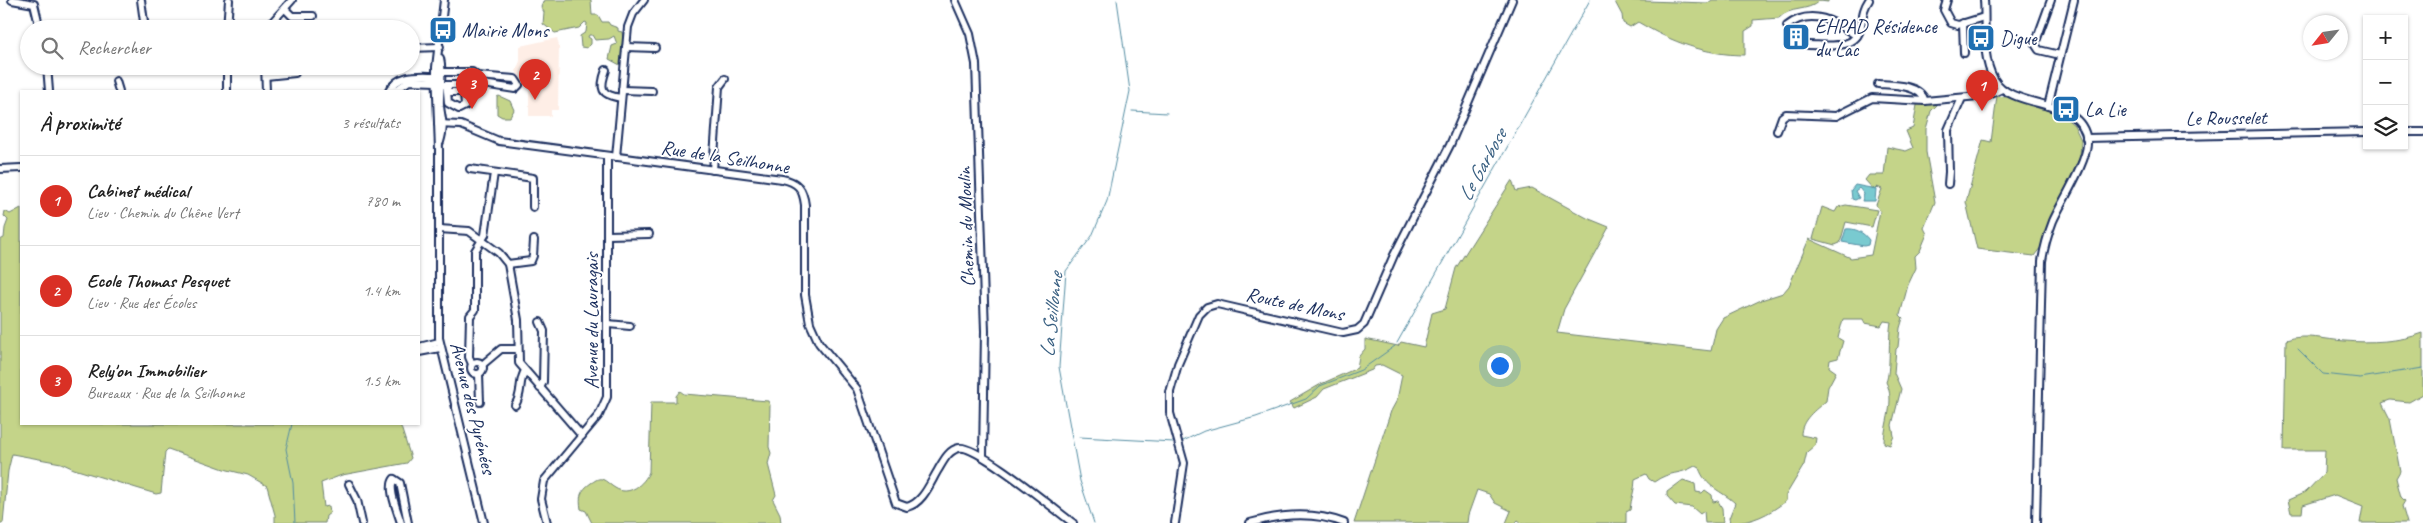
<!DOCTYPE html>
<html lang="fr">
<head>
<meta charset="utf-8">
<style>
  :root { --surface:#fff; --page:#f6f6f6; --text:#222; --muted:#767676; --line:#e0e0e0; --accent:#d93025 }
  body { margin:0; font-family:Caveat,sans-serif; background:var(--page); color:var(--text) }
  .controls { position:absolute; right:15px; top:15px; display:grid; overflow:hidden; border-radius:0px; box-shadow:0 1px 4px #0004 }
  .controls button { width:45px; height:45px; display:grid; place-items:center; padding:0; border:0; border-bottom:1px solid var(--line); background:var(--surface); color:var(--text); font:25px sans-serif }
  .compass { position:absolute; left:2303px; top:15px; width:45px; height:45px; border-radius:50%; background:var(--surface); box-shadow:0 1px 4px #0004; rotate:240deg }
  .you { position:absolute; left:1499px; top:365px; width:18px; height:18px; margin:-12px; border:4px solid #fff; border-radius:50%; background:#1a73e8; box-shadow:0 0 0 8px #1a73e833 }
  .badge { display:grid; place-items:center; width:32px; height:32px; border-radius:50%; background:var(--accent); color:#fff; font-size:16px; font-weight:700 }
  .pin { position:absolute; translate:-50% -41px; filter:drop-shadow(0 1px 2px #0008) }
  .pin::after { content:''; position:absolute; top:26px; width:18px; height:15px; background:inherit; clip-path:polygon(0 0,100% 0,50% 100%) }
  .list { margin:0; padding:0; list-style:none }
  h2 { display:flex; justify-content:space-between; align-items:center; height:65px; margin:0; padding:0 20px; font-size:21px }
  h2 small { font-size:16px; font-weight:400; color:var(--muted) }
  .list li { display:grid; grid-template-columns:32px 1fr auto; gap:15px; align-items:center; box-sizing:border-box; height:90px; padding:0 20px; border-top:1px solid var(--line) }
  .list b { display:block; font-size:19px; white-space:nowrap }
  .list p { margin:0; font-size:16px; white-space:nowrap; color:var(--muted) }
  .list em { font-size:16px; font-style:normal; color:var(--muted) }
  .icon { flex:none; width:28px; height:28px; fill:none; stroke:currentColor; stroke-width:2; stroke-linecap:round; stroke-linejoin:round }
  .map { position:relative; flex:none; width:2423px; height:523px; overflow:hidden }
  .search { position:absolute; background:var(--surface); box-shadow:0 1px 4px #0004; left:20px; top:20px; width:400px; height:55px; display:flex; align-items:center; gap:12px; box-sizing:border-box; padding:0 18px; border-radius:28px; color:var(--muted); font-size:19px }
  .panel { position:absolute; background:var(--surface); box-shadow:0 1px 4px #0004; left:20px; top:90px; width:400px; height:335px; border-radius:0px }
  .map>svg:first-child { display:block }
</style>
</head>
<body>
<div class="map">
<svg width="2423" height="523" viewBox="0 0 2423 523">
  <rect width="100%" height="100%" fill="#fff"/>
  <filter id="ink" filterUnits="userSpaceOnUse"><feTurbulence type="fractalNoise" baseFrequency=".02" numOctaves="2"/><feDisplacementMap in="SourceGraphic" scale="10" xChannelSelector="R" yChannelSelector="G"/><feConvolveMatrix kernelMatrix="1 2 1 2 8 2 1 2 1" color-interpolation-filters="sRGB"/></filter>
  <g filter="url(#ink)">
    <path fill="#feeee6" d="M557 38 559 46 558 110H551V116H529V86L522 82 516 71 520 61V46Z"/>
    <g fill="#c4d489" stroke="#708274">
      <path d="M544 0H591L592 15H598L602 22H608L610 25 618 28V31L622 32 624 46 620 65 609 59 612 46 617 44 614 36 609 39 595 40 592 35H589L588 37 591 39V44L587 48 581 47 580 36 586 32 587 23 585 22 579 28 555 33 543 24 544 12 541 7Z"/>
      <path d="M1614 0 1708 3 1712 0H1828V2L1819 1C1808 12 1790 6 1779 18L1753 20V26L1745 31V55C1705 55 1672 42 1638 22L1630 27 1623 23 1622 15Z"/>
      <path d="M499 96 510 101 514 110 510 117H502L497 114V97Z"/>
      <path d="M1997 96 2006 97 2041 109 2058 112 2074 125 2081 140 2080 157 2045 232 2041 247 2034 256 1977 249 1966 202 1983 140 1991 142Z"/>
      <path d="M1941 101 1931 111 1926 129V152L1935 202 1924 228 1927 234 1920 251 1915 256 1916 268 1908 285 1900 315 1903 318 1900 328 1898 347 1896 349 1894 373 1901 389 1892 425 1894 436 1890 445 1884 443C1884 423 1896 402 1886 382 1891 371 1888 337 1891 322L1884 321 1881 326 1865 323 1863 319H1843L1838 338 1843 341 1838 358 1830 360 1829 367 1836 372 1828 387 1826 401C1815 410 1801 420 1801 435L1816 438 1815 445 1807 452 1804 465 1786 495V501C1769 514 1752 523 1730 523L1729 518 1735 503C1721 490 1706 488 1699 468L1695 466C1678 476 1671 470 1654 482L1649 479 1646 474 1635 479C1635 490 1631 498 1630 510L1626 512V523H1522L1518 520 1515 523H1506L1511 511 1495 503 1489 494 1477 490 1468 515 1467 523H1354L1391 411 1397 400 1402 375 1382 365 1375 366 1372 370 1324 389 1317 397 1294 408 1290 402 1321 384 1357 368 1359 356 1365 349V339L1398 346 1401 342 1424 347 1432 313 1445 309 1456 268 1512 180 1516 191 1532 188 1587 218 1609 227 1564 309 1557 333 1711 351 1716 329 1723 318 1761 300 1783 293 1789 286 1809 239 1851 258 1871 255 1880 211 1876 205 1882 189 1877 187 1874 190 1865 180 1869 175H1884L1887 147 1906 151 1913 148 1906 131 1913 128 1917 105Z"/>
      <path d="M1846 205 1877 210 1872 227 1846 222 1840 243 1835 245 1813 239 1822 207 1835 212 1838 207Z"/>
      <path d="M21 208V424H400L411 458 407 463 342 475 321 483 324 507 329 506 330 513 326 516 325 523H275V515L267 486 248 475 224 469 168 449 165 452 161 493 156 494 74 469 61 463 12 454 8 471 3 523H0V240L4 238 5 228 8 220 4 216 5 211 10 214Z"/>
      <path d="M2423 333V394L2409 402 2390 400 2382 403 2390 419 2400 471 2396 478 2401 497 2405 501 2402 506 2407 523H2360L2363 506 2335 495 2303 505 2302 513H2291L2288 500 2306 492 2324 473 2325 450H2284L2286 340C2305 333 2326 340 2345 341 2370 343 2400 342 2423 333Z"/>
      <path d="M680 391 684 394 768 401 770 405 769 447 771 453 768 464 776 495 773 500 780 514 781 523H592L586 511 581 509C579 496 580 491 591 483 595 481 597 478 602 479 607 481 611 486 615 488 629 497 644 484 649 472L651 402H676V396Z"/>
      <path d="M1683 480 1695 484 1696 492 1702 493 1705 490 1712 495 1713 502 1718 501 1722 508 1723 523H1705L1704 511 1700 514 1692 507 1675 505 1667 496V492Z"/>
    </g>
    <g fill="#79cad0" stroke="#538ca2">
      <path d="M1855 185 1876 189 1875 201H1862L1864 194 1859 188 1855 191 1859 198 1855 200 1852 199 1851 190Z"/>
      <path d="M1846 229C1855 228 1863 232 1869 240L1868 245 1864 246 1842 242Z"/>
    </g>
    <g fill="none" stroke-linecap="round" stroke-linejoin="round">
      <g stroke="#538ca2" stroke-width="1">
        <path d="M1132 111 1167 113"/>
        <path d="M1397 343 1590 0"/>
        <path d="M2298 349 2323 374 2360 378 2423 368"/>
        <path d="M292 424 286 449 293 483 295 523"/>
        <path d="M1079 437 1174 442"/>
        <path d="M1183 441 1204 431 1256 417 1306 399 1320 386 1361 370 1395 346"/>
        <path d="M1094 523 1080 481 1059 367 1066 271 1092 236 1107 201 1130 91 1117 0"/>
      </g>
      <defs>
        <g id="minor">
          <path d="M12 0 34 4 40 29"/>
          <path d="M141 0 145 29"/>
          <path d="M444 0 436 67 439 150V338L484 523"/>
          <path d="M955 0 970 34 976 64 985 331 983 456"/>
          <path d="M1947 0 1944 10 1951 23 1958 25 1984 17"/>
          <path d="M1984 0C1986 24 1981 57 1994 79 2013 112 2082 95 2087 141 2089 159 2061 203 2053 221 2048 234 2044 248 2042 261L2036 523"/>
          <path d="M2051 0 2035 44 2039 50 2060 55"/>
          <path d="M285 9 292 16H313"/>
          <path d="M1963 23 1964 53"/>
          <path d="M1787 26C1811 7 1836 22 1857 36"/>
          <path d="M227 29 229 0"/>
          <path d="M266 29 292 0"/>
          <path d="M1808 45C1827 45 1857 51 1861 26 1863 15 1863 9 1869 0"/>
          <path d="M626 47 655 48"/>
          <path d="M411 48 440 47"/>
          <path d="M440 58C444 74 439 90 440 106 442 123 445 124 440 142"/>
          <path d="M47 66 49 91"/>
          <path d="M227 66V91"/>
          <path d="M265 66 266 91"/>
          <path d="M606 70C599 89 601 95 621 98"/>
          <path d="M436 72H472L477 76 515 79 519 85 515 89 464 81"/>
          <path d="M266 76 295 73"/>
          <path d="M116 81 119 91"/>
          <path d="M1878 84C1892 85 1920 84 1925 101"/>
          <path d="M439 85H460L464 81V77"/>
          <path d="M447 89 449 92H464L460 85"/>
          <path d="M622 90 652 91"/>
          <path d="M389 91C399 73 418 76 436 76"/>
          <path d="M395 91 409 81 436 82"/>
          <path d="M447 91 448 103 459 109 465 106 464 92"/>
          <path d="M2048 106 2074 0"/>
          <path d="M438 124 461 125 499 141 782 179C798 182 803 189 805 205V295L810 323 819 343 857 389 896 503 907 507C923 503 930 483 938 470 943 462 948 450 959 448 976 444 1054 509 1073 523"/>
          <path d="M1777 131 1782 117 1786 114 1836 116 1872 98 1925 101 1989 95 2002 89"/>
          <path d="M2404 132H2423"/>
          <path d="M2086 138 2367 132"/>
          <path d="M616 157 628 27 633 14 644 0"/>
          <path d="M0 169 21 168"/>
          <path d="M470 169 533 178V207"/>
          <path d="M713 170 719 87 725 79"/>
          <path d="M1948 184 1949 172 1948 130 1962 98"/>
          <path d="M439 229 469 231 499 253 508 264 518 320 519 363 582 436"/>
          <path d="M608 235 649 234"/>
          <path d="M508 264 531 261 533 256 534 240"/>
          <path d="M608 324 630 326"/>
          <path d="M419 347 439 342"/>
          <path d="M419 352 440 348"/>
          <circle cx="477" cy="368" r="6"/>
          <path d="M472 364 469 357 470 316 475 310V251L485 235 494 173"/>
          <path d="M482 365 501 349H518"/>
          <path d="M479 374 480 402"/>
          <path d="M540 388 543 382 544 331 540 322"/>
          <path d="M515 405C523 394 518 381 525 371"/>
          <path d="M349 484 357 500 362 523"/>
          <path d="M401 523C398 512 387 488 394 479L400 483 408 523"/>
          <path d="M547 523 541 499 544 481 599 415 607 397V156"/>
          <path d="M1175 523 1184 463 1170 413V392L1178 364 1199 315 1207 307 1217 304 1343 333 1357 330 1364 324 1394 255 1450 145 1512 0"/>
          <path d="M1250 523C1281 514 1313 511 1344 523"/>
        </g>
      </defs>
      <use href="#minor" stroke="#1b2f5e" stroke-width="10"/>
      <use href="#minor" stroke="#fff" stroke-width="6"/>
    </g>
  </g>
  <defs>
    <symbol id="bus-square" viewBox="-11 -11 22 22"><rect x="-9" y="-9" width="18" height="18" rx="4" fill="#1f6fb2" stroke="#fff"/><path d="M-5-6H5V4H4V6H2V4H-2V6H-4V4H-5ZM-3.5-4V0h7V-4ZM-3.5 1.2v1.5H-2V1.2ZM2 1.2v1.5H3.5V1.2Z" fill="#fff"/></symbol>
    <symbol id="building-square" viewBox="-11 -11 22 22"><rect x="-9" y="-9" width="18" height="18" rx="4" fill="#1f6fb2" stroke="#fff"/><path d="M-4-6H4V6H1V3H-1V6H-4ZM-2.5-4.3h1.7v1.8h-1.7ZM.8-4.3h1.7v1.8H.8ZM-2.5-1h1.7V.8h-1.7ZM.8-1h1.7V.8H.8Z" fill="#fff"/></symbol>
  </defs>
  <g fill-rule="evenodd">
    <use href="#bus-square" x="427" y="14" width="32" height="32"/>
    <use href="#building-square" x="1780" y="21" width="32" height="32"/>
    <use href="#bus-square" x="1965" y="22" width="32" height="32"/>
    <use href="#bus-square" x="2050" y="93" width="32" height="32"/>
  </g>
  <g text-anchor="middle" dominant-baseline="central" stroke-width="4" stroke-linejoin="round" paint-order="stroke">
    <g font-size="20" fill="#1b2f5e" stroke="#fff" text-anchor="start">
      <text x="1815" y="26">EHPAD Résidence<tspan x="1815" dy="23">du Lac</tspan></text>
      <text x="462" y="30">Mairie Mons</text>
      <text x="2000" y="38">Digue</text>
      <text x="2085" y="109">La Lie</text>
    </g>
    <g font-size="20" fill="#1b2f5e" stroke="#fff">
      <text transform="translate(2226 118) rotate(-1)">Le Rousselet</text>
      <text transform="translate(725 157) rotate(9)">Rue de la Seilhonne</text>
      <text transform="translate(966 227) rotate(-92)">Chemin du Moulin</text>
      <text transform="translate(1295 304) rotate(12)">Route de Mons</text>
      <text transform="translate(591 321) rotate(-90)">Avenue du Lauragais</text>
      <text transform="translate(473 408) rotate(76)">Avenue des Pyrénées</text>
    </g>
    <g font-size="21" font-style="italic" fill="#375e80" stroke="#fff">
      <text transform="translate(1482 165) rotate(-61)">Le Garbose</text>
      <text transform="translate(1051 315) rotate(-84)">La Seillonne</text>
    </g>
  </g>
</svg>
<div class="controls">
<button>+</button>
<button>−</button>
<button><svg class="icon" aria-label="layers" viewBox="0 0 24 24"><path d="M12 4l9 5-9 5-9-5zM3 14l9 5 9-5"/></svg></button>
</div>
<svg class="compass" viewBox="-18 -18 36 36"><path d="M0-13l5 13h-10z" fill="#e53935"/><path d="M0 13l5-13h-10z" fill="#767676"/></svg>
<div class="you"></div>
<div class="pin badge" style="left:1982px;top:111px">1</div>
<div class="pin badge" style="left:535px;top:100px">2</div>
<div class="pin badge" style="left:472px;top:109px">3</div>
<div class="search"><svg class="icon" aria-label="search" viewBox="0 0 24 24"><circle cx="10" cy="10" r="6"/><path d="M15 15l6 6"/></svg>Rechercher</div>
<section class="panel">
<h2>À proximité<small>3 résultats</small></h2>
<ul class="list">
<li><span class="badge">1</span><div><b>Cabinet médical</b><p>Lieu · Chemin du Chêne Vert</p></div><em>780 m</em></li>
<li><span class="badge">2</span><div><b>Ecole Thomas Pesquet</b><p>Lieu · Rue des Écoles</p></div><em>1.4 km</em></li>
<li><span class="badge">3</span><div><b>Rely'on Immobilier</b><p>Bureaux · Rue de la Seilhonne</p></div><em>1.5 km</em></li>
</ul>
</section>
</div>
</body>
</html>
